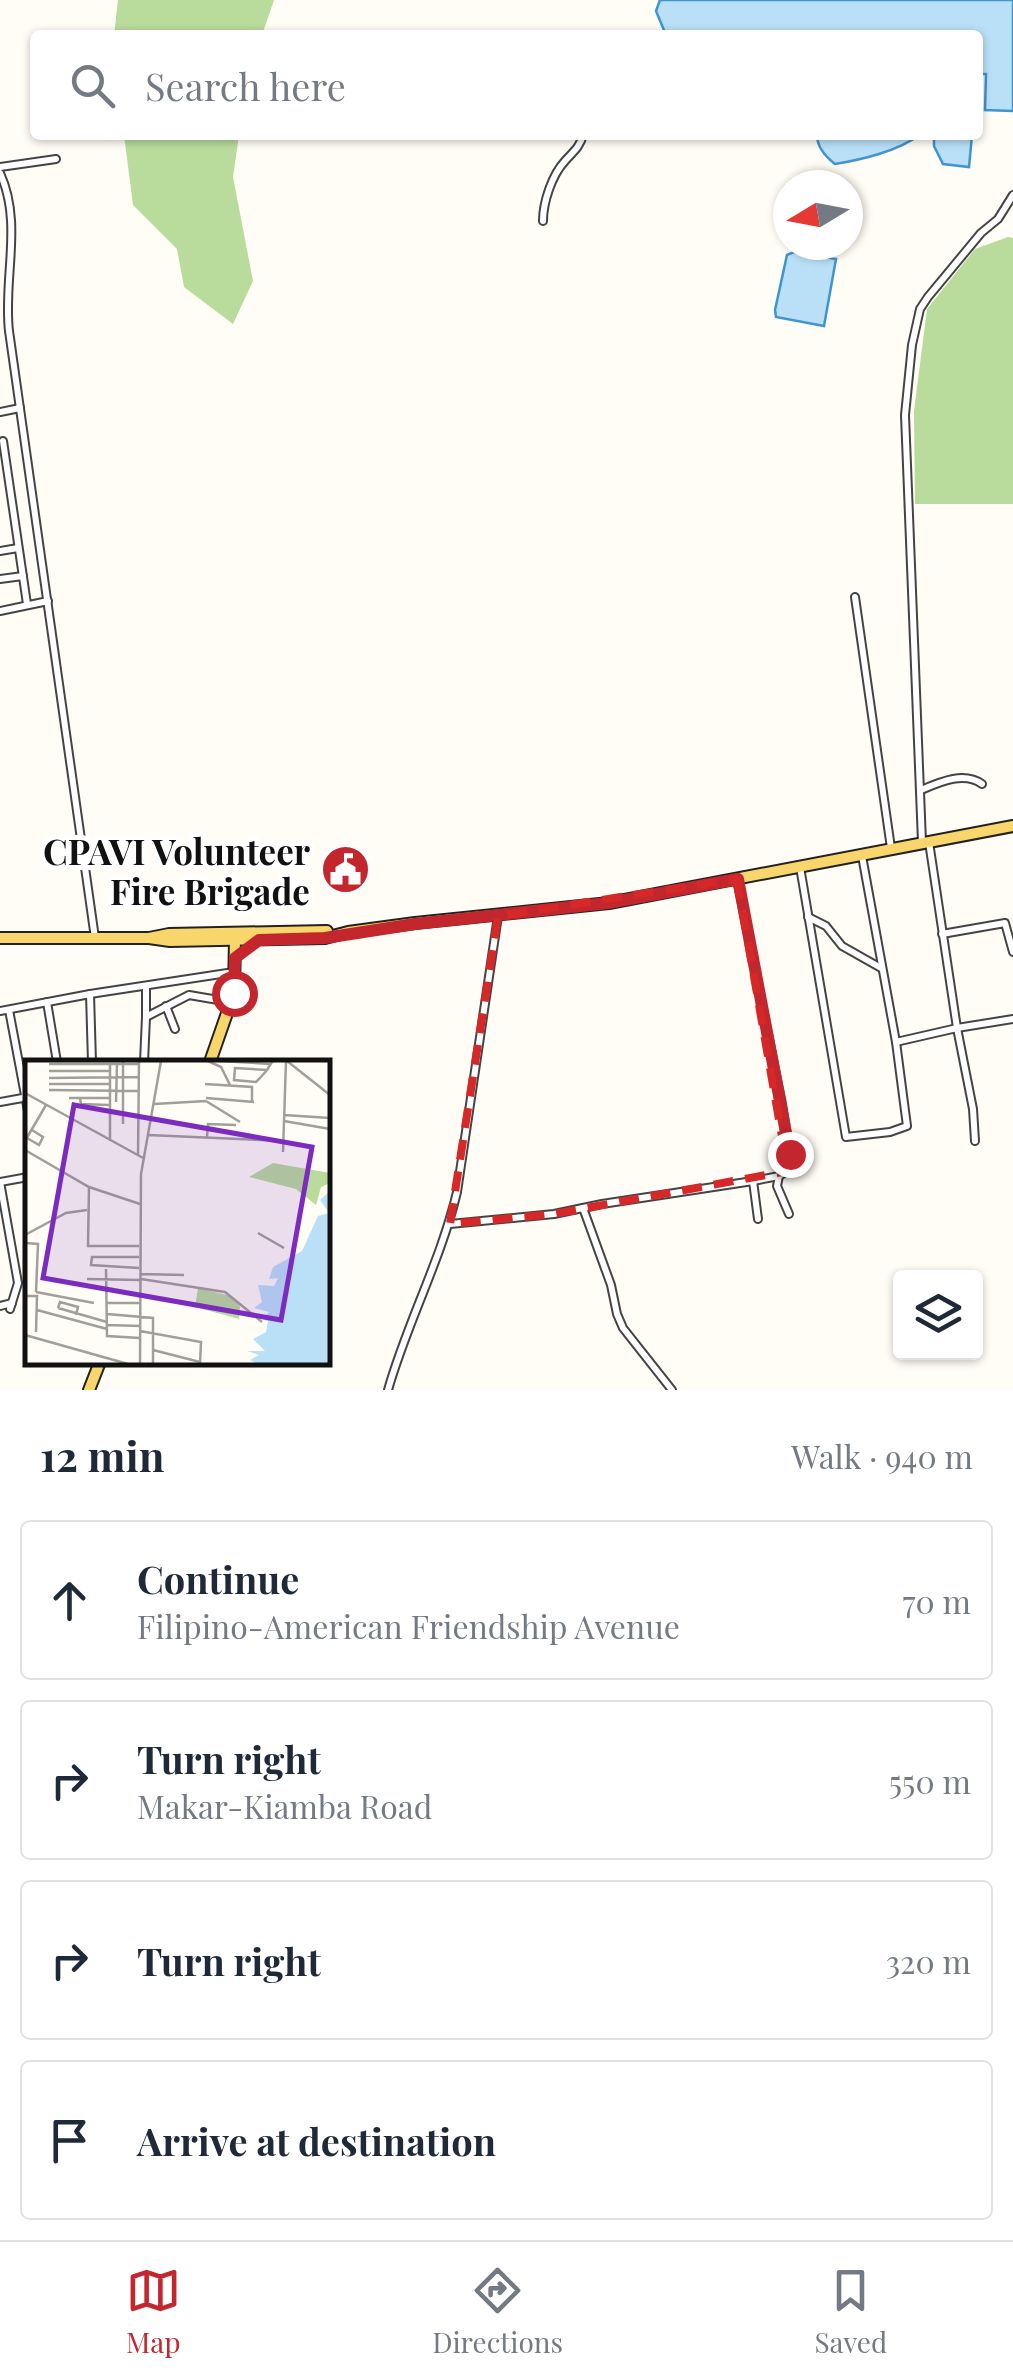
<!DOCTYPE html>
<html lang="en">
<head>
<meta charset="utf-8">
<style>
  :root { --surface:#fff; --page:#f2f2f3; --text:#1f2937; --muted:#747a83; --line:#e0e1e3; --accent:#c4262e }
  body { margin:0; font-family:"Playfair Display",serif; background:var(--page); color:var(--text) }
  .controls { position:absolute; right:30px; bottom:30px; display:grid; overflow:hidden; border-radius:10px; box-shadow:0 2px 8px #0004 }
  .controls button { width:90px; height:90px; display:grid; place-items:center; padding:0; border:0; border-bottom:2px solid var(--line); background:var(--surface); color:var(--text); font:50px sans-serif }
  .compass { position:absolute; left:773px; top:170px; width:90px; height:90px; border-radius:50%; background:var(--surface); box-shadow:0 2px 8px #0004; rotate:260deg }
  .stop { position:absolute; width:30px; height:30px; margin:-22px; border:8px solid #c4262e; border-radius:50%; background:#fff }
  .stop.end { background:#c4262e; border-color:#fff; box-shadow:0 2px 10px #0008 }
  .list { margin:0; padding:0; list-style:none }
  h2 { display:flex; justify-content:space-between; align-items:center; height:130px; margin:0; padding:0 40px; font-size:42px }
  h2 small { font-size:32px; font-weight:400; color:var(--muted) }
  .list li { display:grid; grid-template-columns:65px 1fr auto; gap:30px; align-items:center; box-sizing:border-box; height:160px; margin:0 20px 20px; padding:0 20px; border:2px solid var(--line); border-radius:10px }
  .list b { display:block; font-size:38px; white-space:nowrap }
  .list p { margin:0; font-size:32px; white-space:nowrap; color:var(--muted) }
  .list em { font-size:32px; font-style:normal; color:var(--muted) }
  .icon { flex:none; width:55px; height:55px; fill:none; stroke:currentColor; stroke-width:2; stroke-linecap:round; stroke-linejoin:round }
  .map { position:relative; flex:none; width:1013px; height:1390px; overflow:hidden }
  .search { position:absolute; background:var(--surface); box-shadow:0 2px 8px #0004; left:30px; right:30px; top:30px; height:110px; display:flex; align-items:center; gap:25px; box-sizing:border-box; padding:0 35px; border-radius:10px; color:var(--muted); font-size:38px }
  .sheet { height:850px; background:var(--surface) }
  nav { display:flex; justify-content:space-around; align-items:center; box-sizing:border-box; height:140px; border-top:2px solid var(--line); background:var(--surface); font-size:28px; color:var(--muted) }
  nav a { display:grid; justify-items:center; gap:5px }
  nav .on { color:var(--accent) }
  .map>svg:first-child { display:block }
</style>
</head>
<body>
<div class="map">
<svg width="1013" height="1390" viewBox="0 0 1013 1390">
  <rect width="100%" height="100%" fill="#fffdf5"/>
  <g fill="#b9dc9c">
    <path d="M118 0H274L262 35H114Z"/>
    <path d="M124 135H239L233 177 253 281 233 324 184 287 177 249 133 205Z"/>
    <path d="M1008 237 1013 238V504H915L914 411 927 309 975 249Z"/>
  </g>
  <g fill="#b9e0f7" stroke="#3f96cf" stroke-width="2.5">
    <path d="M660 0H1013V111L985 110 986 74H978V35H666L656 11Z"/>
    <path d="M817 135H919C899 151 860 160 835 164 826 157 817 148 817 135Z"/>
    <path d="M934 135H972L969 167 943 164 934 146Z"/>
    <path d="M794 252 836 259 824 326 776 317 775 310 787 255Z"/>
  </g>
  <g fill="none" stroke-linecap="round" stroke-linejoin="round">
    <defs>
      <g id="street">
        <path d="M0 167 56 159"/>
        <path d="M0 173C23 223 3 278 9 331L95 938"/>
        <path d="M543 221C543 202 552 175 565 161 573 152 580 147 583 135"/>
        <path d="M0 412 20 408"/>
        <path d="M3 441 27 604"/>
        <path d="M0 551 18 548"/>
        <path d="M0 579 23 576"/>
        <path d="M855 597 891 848"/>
        <path d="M0 611 48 601"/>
        <path d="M921 790C940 782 964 771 982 784"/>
        <path d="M922 842 905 415 912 345 920 309 928 297 981 233 998 219 1013 195"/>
        <path d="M929 842 957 1028 973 1109 975 1141"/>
        <path d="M800 867 846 1137 890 1132 907 1126 896 1042 862 856"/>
        <path d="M808 917 826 926 842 946 881 968"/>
        <path d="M942 934 1005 923 1013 952"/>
        <path d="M146 986V1017L189 995 230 1002"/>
        <path d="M90 994 92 1062"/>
        <path d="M47 1002 57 1062"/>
        <path d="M166 1006 175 1029"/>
        <path d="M9 1010 28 1111"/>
        <path d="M0 1011 90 994 234 972"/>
        <path d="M896 1042 957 1028 1013 1019"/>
        <path d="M144 1062 146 1017"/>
        <path d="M0 1102 28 1097"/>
        <path d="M779 1176 777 1186 789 1214"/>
        <path d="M753 1181 758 1219"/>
        <path d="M0 1182 18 1283 10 1309"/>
        <path d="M0 1182 28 1177"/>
        <path d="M583 1208 611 1285 617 1314 623 1328 672 1390"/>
        <path d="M450 1224 554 1214 602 1204 753 1181 779 1176 788 1171 790 1154 782 1104 737 879"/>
        <path d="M0 1306 12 1303"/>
        <path d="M388 1390C407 1323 441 1260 457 1192L498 916"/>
      </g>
      <g id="primary">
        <path d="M0 938H149L169 934 327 931"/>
        <path d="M149 938 170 941 325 938 348 932 415 923 609 903 1013 826"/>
        <path d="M210 1062 234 993 235 938"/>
        <path d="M89 1390 100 1362"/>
      </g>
    </defs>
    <use href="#street" stroke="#444" stroke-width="10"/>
    <use href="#primary" stroke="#222" stroke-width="14"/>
    <use href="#street" stroke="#fff" stroke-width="6"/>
    <use href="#primary" stroke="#f9d66b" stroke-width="10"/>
  </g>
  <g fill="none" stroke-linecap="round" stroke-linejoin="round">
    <path stroke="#c4262e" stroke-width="12" d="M234 993 235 958 259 940 325 938 415 924 608 903 738 879 790 1154"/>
  </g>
  <path fill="none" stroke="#d62828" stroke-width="8" stroke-dasharray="20 12" stroke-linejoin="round" d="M737 879 788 1171 554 1214 450 1224 498 916Z"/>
  <defs>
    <symbol id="civic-disc" viewBox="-11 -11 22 22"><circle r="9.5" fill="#c4262e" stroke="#fff"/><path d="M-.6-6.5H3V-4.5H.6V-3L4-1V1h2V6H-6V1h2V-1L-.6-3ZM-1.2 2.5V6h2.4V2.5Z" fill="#fff"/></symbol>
  </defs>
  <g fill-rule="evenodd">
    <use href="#civic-disc" x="318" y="842" width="55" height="55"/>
  </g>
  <g text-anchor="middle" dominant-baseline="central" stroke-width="10" stroke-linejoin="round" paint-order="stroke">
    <g font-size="35" font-weight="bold" fill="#111" stroke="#fff" text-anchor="end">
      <text x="310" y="850">CPAVI Volunteer<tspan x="310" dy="40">Fire Brigade</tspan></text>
    </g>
  </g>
  <g transform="translate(25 1060)">
    <rect width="305" height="305" fill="#fffdf5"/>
    <path d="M248 103 305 113V123L296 127 291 145 271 129 224 117ZM173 228 206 236 215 246 214 259 170 247Z" fill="#b9dc9c"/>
    <path d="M305 131V304H233L225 300 234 295 222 291H240L228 279 241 272 243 261 237 259 244 252 229 248 237 242 233 225 249 226 253 218 244 219 248 207 277 191 293 156 304 153 295 140Z" fill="#b9e0f7"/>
    <path fill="none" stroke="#a09f9a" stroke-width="2.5" d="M183 1 196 7 205 25M195 1 246 4M262 1 305 35M24 4H114M85 4V81M242 10 210 8 209 20 231 22 235 18 242 10 247 2 248 1M24 11H85M24 18 113 17M24 24H85M180 24 227 27V42M24 30 113 31M0 33 120 99M44 38H84M55 38 56 44 84 45M181 38 229 42M181 41 215 62M91 42 92 4M129 44 181 41M259 55 305 58M259 61 305 69M98 64V2M123 75 258 81M182 77 183 64 211 65M2 78 14 85 18 77 7 70M0 81 21 45M0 90 64 127 115 144M258 92 261 1M113 96 114 1M64 127 63 186H114M233 173 259 188M0 175 41 153 62 150M0 183 13 184 11 232M114 197H67L66 205 114 208M81 209 82 276 115 278M115 214 159 215M62 219 115 220M116 219 200 232 237 262M11 232 69 243M0 236H12L11 272M82 243H115M33 248 82 262M33 248 35 242 53 247 51 255M12 250 82 269M82 254 128 258V304M82 265 115 266M115 271 176 282 175 304M0 275 103 304M128 290 175 302M115 304 116 114 136 1"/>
    <path fill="#7b2cbf" fill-opacity="0.15" stroke="#7b2cbf" stroke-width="5" d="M49 45 287 87 256 260 18 218Z"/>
    <rect width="305" height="305" fill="none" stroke="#111" stroke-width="5"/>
  </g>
</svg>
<div class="controls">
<button><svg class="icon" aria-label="layers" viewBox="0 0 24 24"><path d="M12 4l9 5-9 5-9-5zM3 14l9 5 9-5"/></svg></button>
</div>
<svg class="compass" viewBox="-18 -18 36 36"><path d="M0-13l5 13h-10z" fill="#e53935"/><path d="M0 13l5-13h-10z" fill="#747a83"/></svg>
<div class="stop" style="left:234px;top:993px"></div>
<div class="stop end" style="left:790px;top:1154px"></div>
<div class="search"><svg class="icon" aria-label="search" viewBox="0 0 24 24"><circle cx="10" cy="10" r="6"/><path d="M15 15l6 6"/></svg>Search here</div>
</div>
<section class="sheet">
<h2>12 min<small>Walk · 940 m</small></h2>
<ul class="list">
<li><svg class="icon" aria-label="ahead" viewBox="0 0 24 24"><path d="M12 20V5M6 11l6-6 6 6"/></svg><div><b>Continue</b><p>Filipino-American Friendship Avenue</p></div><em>70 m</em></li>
<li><svg class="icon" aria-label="right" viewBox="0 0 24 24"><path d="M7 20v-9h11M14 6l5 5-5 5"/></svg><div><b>Turn right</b><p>Makar-Kiamba Road</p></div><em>550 m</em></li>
<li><svg class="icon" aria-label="right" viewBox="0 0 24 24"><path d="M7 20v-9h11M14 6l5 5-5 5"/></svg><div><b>Turn right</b></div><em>320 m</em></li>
<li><svg class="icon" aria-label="arrive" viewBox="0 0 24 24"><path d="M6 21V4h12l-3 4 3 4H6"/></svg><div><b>Arrive at destination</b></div></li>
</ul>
</section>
<nav>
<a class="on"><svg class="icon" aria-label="map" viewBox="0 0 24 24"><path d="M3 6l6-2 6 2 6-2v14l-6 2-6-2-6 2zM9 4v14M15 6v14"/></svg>Map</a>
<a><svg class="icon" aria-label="directions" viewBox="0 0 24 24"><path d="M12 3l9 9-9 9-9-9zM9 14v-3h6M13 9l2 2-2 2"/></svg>Directions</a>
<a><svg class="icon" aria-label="saved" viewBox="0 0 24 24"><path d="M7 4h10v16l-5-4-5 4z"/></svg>Saved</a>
</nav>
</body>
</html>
